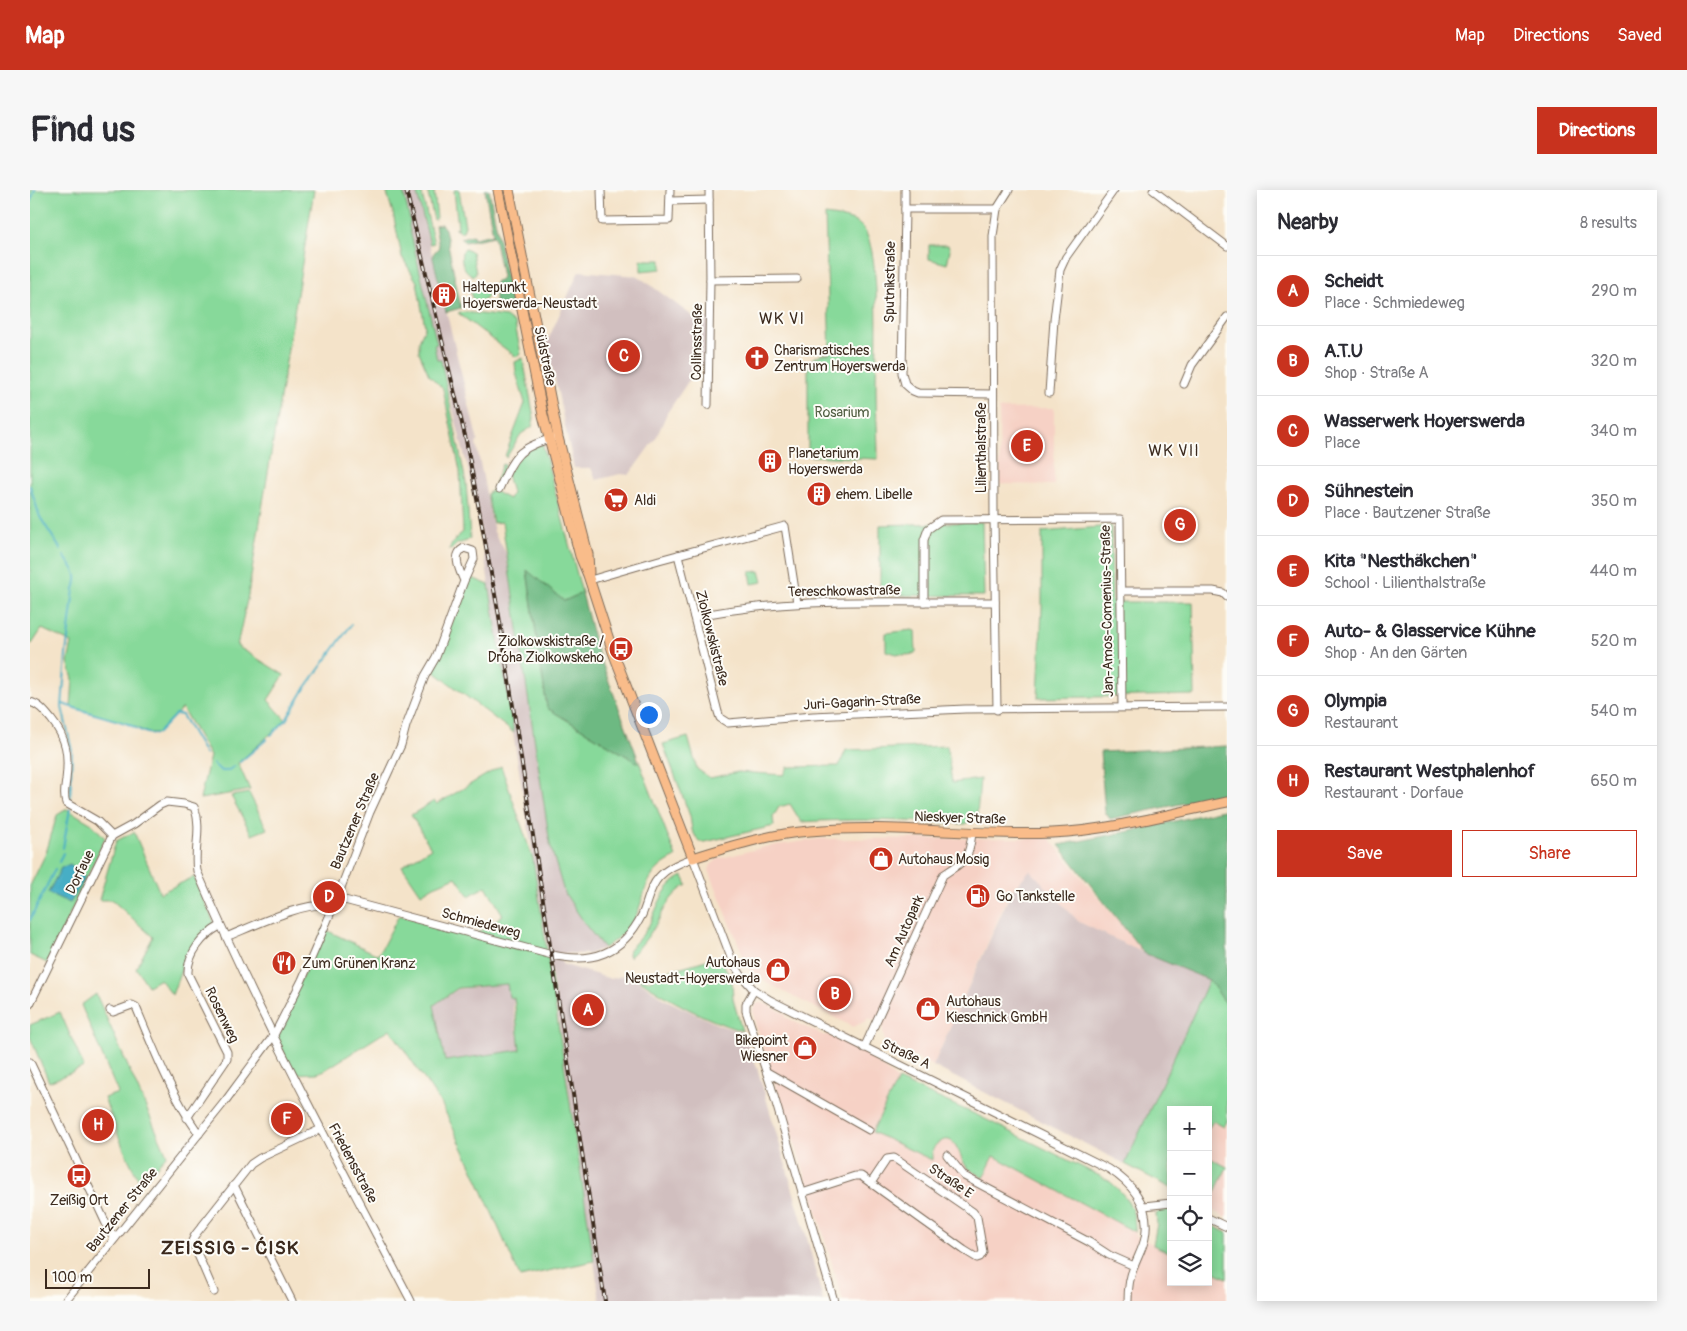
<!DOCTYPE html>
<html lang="en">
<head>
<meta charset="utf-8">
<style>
  :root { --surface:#fff; --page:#f7f7f7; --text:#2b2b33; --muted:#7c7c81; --line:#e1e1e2; --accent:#c8321e }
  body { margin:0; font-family:Pangolin,sans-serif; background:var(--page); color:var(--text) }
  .controls { position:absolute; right:15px; bottom:15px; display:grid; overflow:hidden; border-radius:0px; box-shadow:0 2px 12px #0003 }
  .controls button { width:45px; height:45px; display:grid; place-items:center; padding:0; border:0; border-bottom:1px solid var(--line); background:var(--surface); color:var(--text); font:25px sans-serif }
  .scale { position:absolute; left:15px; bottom:12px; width:105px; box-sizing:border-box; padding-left:5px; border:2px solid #3b2a1e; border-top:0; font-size:14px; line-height:18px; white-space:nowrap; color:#3b2a1e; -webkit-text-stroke:4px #fdfcf7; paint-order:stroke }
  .you { position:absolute; left:618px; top:524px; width:18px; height:18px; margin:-12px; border:4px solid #fff; border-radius:50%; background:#1a73e8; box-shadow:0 0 0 8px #1a73e833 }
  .badge { display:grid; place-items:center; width:32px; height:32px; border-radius:50%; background:var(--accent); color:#fff; font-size:16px; font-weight:700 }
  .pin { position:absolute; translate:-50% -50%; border:2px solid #fff; box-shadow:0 1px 5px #0006 }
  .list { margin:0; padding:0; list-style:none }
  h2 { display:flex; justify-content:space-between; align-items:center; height:65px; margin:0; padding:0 20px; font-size:21px }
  h2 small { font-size:16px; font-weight:400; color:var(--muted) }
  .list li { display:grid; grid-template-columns:32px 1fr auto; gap:15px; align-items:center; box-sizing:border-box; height:70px; padding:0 20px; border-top:1px solid var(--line) }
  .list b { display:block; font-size:19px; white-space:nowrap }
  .list p { margin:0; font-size:16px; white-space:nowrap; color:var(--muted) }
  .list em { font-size:16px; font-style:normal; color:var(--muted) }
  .actions { display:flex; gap:10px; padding:15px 20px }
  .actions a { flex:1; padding:11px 0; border:1px solid var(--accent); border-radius:0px; text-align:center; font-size:18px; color:var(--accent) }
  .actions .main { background:var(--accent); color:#fff }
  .icon { flex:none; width:28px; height:28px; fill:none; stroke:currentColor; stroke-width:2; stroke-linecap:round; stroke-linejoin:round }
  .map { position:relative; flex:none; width:1197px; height:1111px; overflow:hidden; border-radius:0px }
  header { display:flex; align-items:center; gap:30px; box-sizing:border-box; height:70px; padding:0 25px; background:var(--accent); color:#fff }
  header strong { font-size:24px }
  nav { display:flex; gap:28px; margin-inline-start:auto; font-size:18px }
  .intro { display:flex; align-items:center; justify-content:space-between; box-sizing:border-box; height:120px; padding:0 30px }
  h1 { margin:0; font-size:35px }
  .button { padding:12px 22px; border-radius:0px; background:var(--accent); color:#fff; font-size:18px; font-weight:700 }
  main { display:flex; gap:30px; padding:0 30px }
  aside { flex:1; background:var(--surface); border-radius:0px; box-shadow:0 2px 12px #0003 }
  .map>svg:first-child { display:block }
</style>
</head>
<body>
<header>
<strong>Map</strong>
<nav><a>Map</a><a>Directions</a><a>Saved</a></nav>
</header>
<div class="intro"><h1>Find us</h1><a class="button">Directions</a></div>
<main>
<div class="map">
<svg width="1197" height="1111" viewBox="0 0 1197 1111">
  <rect width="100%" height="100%" fill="#fdfcf7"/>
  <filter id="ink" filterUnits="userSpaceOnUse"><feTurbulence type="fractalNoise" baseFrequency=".02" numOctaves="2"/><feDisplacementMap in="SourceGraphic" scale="10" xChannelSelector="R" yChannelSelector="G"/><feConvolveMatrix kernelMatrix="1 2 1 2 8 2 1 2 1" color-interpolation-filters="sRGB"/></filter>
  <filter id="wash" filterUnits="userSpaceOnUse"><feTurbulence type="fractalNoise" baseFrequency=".0096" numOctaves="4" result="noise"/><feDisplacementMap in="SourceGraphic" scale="20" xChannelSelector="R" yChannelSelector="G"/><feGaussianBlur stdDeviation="1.12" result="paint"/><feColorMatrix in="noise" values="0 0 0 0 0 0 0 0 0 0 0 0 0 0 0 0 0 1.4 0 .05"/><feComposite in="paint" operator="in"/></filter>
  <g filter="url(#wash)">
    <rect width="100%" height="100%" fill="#f4e3c9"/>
    <g fill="#f6d1c5">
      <path d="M1024 218V295L970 294 969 219Z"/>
      <path d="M1019 648 1114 763 1049 732 1000 681 981 700 903 876 855 853 852 834 838 828 836 831 823 837 741 795 718 778 679 680 681 675 688 669 735 657 789 649Z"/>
      <path d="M728 813H733L740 816 756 824 755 827 765 832 795 846 796 844 832 861 868 890 842 942 901 970 902 961 907 953 915 951H922L926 956 935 976 953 988 963 966 1105 1042 1104 1045 1141 1063V1092H1178V1079L1197 1088V1111H813L783 1008 725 833 723 819Z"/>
      <path d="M1183 931 1194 936 1197 931V977L1178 967V939Z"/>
      <path d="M1197 978V1028L1178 1018V1016Z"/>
    </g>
    <g fill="#d1bfbf">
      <path d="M373 0H386L410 97 414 96 417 111 414 112 448 252 446 253 464 342 476 363 520 654 534 702 557 737 574 758 559 764 530 763 532 774 581 789 599 784 636 810 689 835 714 843 728 881 776 1044 793 1111H570L519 765 448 326 437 273 436 272 411 170H407L404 155 407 153 379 36 380 30Z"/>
      <path d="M549 81 608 86 665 128H679V177L670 176 657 193 637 223 627 246 599 285 590 284 566 290 561 278H544L517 152Z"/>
      <path d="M1000 680 1049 732 1114 763 1179 790 1095 974 903 876 982 700Z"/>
      <path d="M477 794 484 808 483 817 490 860 415 871 404 815 428 799Z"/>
    </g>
    <g fill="#87d99a" stroke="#61825c" fill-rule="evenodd">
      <path d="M0 0H284L218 405 207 456 254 485 238 510 256 530 208 573 220 600 170 609 180 566 152 518 128 543H118L99 534 41 517 43 489 38 472 42 453 12 439 2 454 0 453Z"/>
      <path d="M356 0H373L380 30 379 36 407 154 404 155 407 170H411L436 293 440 348 437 351 427 354 421 360 419 359 426 348 433 342 430 281 413 199 399 185 389 162V151L395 137 387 92 372 67 363 23Z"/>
      <path d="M386 0H391L404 53 400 54Z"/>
      <path d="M397 0 404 1 407 28 404 30Z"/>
      <path d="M424 0H429L435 36 433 41 430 42 425 39 428 38Z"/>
      <path d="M795 25C807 27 825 28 833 38 852 61 846 168 846 200 846 223 848 246 848 269L778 266V178L782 169 792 164 800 163Z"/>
      <path d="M899 55H918L920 60 917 74 899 69Z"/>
      <path d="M435 59 442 62 446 83 444 86C434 82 430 72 432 62Z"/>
      <path d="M611 70H631V79L611 81Z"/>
      <circle cx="449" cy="104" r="8"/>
      <path d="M434 122 476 127 485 134 491 164 486 167 428 123Z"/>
      <path d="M493 168 504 228 502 237 491 244 476 268 475 266 495 213 486 183 485 172Z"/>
      <path d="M512 252 552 403 534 411 497 381 517 518 610 574 646 667C640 670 634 673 629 678 612 692 614 717 601 734 594 744 584 751 574 758L557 737 534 702 520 654 472 332 463 333 457 304 462 300 472 274 475 275 464 301 479 309 482 303 477 284 490 265Z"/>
      <path d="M952 332 954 406 850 405V335Z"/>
      <path d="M1081 336 1082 412H1163L1165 505 1008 508 1012 418V342Z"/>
      <path d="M730 381 733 392 722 394 720 382Z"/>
      <path d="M440 387 459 395 484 543 402 480Z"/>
      <path d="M882 440 885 441 886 463C877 467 865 464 856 461V443Z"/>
      <path d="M658 547 667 579 680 588 708 582 754 585 758 577 809 576 816 560 917 556 922 593 950 589 947 625 936 634C881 631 827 628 771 632L760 614 749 617 743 627 744 636 675 652H669L662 640 660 626 633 554Z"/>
      <path d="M471 576 503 669 564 1071 490 1087 444 982 412 915 360 839 295 880 287 883 263 884 245 845 294 739 348 765 369 725 444 745 473 725 456 696 439 706 426 687 404 696 391 704 372 676 401 658 381 625 404 611 407 614ZM477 794 479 807 484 808 490 860 415 871 404 815 428 798Z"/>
      <path d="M219 603 237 639 222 645 201 606Z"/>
      <path d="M37 619 62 634 75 648 17 773 0 765V696L16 663 27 625Z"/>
      <path d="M104 642 130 703 164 687 185 735 158 761 142 805 130 789 118 796 106 778 123 747 82 710H69L86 651Z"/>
      <path d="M653 686 657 695C637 707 635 721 623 739 616 750 609 758 600 767L598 761C603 755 609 749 614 743 628 723 629 697 653 686Z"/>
      <path d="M687 767 695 777 702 792 703 809 712 841C672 828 642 812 607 788L620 791 634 782Z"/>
      <path d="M1179 790 1197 815V931L1194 937 1183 931 1178 939V920H1141V998L1095 974Z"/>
      <path d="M66 804 137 965 115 989 111 995 94 960 74 908 88 903 51 815Z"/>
      <path d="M30 822 54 877 19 892 0 847V835Z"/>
      <path d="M868 890 947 925 1078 990C1096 1005 1106 1018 1105 1042L964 966 953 988C948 984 941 981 937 977 929 969 927 940 908 953 902 957 902 964 902 970L842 942Z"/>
      <path d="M1178 967 1197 977 1178 1016Z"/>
      <path d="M1141 1019V1063L1123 1055 1127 1034 1126 1024 1132 1020Z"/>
      <path d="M1178 1033 1197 1043V1088L1178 1079Z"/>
    </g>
    <g fill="#6db982" stroke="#547250">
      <path d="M455 0H459L482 115H469L465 112V102L463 97 466 91 470 90 472 87 464 46 435 52 430 48 443 45 444 48 463 44Z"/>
      <path d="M411 34 415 39 431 118 416 122 414 112 417 110 414 96 410 97 403 68V64L409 57 405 35Z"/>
      <path d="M497 380 534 411 552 403 566 457 610 574 517 518Z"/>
      <path d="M1197 556V604L1080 629 1075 622 1070 562Z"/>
      <path d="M1197 619V815L1179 790 1114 763 1029 655 1106 640Z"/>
    </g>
    <path fill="#46aec5" stroke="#406c72" d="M40 674 53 685 54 690 40 713 18 703 31 678Z"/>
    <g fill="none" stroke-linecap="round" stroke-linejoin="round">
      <g stroke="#46aec5" stroke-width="2">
        <path d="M0 13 5 0"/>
        <path d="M0 296 10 327 31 360"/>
        <path d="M34 366C43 379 50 383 44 399L36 464 32 517 42 561 40 612"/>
        <path d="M33 514C54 522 77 527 98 534 107 538 118 547 128 543L146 524 152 525 175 564"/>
        <path d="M241 545 256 530 274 500 321 435"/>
        <path d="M210 572 237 549"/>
        <path d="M183 574 191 581H197L205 576"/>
        <path d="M33 658 40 619"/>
        <path d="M29 672 33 663"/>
        <path d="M0 730 25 679"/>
      </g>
    </g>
  </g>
  <g filter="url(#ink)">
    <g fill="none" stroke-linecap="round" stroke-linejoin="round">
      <defs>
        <g id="minor">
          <path d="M571 0 572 31 639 30 640 0"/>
          <path d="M875 0V19H967"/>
          <path d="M1123 0 1197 56"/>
          <path d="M640 11 679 10"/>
          <path d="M875 19 872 183 875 194 883 201 888 203 963 204"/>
          <path d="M680 90 767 89"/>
          <path d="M1154 194 1162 175 1197 127"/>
          <path d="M1019 203 1024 130 1030 80 1036 67 1084 0"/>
          <path d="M678 215 680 90 679 0"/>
          <path d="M469 299C484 266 487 258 523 248"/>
          <path d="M648 365 688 522 690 528 698 533 783 526 935 519 1197 517"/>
          <path d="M560 390 629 370 755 336 767 413"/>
          <path d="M1092 401H1183L1193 403 1197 407"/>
          <path d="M894 412V350L898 339 911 330 1090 329 1092 517"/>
          <path d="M664 427C762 406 865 413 965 412"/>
          <path d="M0 512C9 514 15 522 21 529 37 549 39 565 36 590 35 598 33 606 36 613L67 631 82 646"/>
          <path d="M967 520 964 329 963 46 967 19 979 0"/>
          <path d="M307 708 522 765C562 774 592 764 612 725 618 712 619 698 629 687 638 677 651 672 663 668L703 773 711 785 724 800 740 810 1079 979C1104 995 1121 1017 1115 1048 1113 1058 1107 1068 1104 1077 1099 1088 1098 1099 1098 1111"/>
          <path d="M196 747C219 738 281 708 303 716"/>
          <path d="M724 800 716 814V821L741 896 804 1111"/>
          <path d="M0 814 82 646 104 634 130 615 137 612 154 614 164 617C173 638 163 660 167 681 230 828 307 969 381 1111"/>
          <path d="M80 820 83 822 102 815 106 817C124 860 142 906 169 944"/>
          <path d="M834 858 913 685C936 670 939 670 942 643"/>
          <path d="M0 872 80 1042 85 1048"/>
          <path d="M737 882 839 940"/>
          <path d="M157 928 197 869V862L158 784C157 764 173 745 190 736"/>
          <path d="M917 965 934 986 1059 1052 1079 1065 1104 1076"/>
          <path d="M204 995 262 1111"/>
          <path d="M772 1003 825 986H831L934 1060 947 1068 950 1067 953 1062 947 1027 943 1022 864 968 857 969 841 993"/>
          <path d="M1114 1016 1141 1013"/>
          <path d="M1178 1028 1197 1037"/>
          <path d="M184 1102 162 1051 165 1045 221 974 230 968 291 939"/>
          <path d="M35 1111 196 910 244 845 272 790 307 708 340 622 371 555 376 536 395 486 406 467 434 391 444 369 443 361 434 358C421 365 430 381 434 391"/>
        </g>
        <g id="major">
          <path d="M468 0 513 225 550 366 558 385 583 462 663 668C701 656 740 644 780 641 861 633 942 647 1022 643 1082 640 1139 624 1197 612"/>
          <path d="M479 0 528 247 558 364 559 383"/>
        </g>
      </defs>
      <use href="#minor" stroke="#7c6b5a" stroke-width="9"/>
      <use href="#major" stroke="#7c6b5a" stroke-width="11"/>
      <use href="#minor" stroke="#fff" stroke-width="7"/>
      <use href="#major" stroke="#f9bc8a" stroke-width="9"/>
      <defs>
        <path id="rail" d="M376 0 436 250 469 426 575 1111"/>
      </defs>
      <use href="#rail" stroke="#3b2a1e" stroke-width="4"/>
      <use href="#rail" stroke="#fdfcf7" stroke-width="2" stroke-dasharray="5.5" stroke-linecap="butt"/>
    </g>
  </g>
  <defs>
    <symbol id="building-disc" viewBox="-11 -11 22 22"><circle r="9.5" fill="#c8321e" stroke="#fdfcf7"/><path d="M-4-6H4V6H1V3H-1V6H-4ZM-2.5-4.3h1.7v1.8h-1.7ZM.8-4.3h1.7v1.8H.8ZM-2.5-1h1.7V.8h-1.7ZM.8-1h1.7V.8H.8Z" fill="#fff"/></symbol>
    <symbol id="church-disc" viewBox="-11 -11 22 22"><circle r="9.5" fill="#c8321e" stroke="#fdfcf7"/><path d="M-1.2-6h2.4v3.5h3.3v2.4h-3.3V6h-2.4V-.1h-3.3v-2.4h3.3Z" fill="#fff"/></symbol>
    <symbol id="supermarket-disc" viewBox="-11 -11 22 22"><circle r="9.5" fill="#c8321e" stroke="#fdfcf7"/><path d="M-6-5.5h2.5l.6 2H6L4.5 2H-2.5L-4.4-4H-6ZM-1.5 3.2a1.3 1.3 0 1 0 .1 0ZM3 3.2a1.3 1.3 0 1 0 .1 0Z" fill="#fff"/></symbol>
    <symbol id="bus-disc" viewBox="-11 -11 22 22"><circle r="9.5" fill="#c8321e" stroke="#fdfcf7"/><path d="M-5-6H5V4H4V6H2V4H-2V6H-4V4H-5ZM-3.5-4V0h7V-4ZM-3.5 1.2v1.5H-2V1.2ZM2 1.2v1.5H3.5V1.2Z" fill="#fff"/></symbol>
    <symbol id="shop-disc" viewBox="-11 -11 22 22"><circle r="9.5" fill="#c8321e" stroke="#fdfcf7"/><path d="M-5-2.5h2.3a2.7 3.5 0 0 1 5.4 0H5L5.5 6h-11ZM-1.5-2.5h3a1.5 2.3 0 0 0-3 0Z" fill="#fff"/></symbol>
    <symbol id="fuel-disc" viewBox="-11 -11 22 22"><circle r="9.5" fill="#c8321e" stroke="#fdfcf7"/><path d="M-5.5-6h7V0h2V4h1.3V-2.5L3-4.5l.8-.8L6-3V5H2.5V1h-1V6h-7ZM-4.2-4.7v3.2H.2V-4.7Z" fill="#fff"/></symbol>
    <symbol id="restaurant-disc" viewBox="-11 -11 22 22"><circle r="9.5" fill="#c8321e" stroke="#fdfcf7"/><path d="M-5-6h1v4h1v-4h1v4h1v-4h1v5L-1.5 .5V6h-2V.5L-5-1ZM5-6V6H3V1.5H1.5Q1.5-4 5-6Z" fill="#fff"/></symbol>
  </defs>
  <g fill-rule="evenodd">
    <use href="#building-disc" x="400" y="91" width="28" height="28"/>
    <use href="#church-disc" x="713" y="154" width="28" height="28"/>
    <use href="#building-disc" x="726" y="257" width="28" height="28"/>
    <use href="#building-disc" x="775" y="290" width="28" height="28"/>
    <use href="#supermarket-disc" x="572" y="296" width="28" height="28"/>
    <use href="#bus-disc" x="577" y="445" width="28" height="28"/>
    <use href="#shop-disc" x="837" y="655" width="28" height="28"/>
    <use href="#fuel-disc" x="934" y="692" width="28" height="28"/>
    <use href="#restaurant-disc" x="240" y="759" width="28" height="28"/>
    <use href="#shop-disc" x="734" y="766" width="28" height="28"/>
    <use href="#shop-disc" x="884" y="805" width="28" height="28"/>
    <use href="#shop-disc" x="761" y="844" width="28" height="28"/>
    <use href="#bus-disc" x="35" y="972" width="28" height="28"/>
  </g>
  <g text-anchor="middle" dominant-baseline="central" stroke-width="4" stroke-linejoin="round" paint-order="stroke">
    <g font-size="14" fill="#3b2a1e" stroke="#fdfcf7">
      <text transform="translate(860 92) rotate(-89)">Sputnikstraße</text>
      <text transform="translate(667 152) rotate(-89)">Collinsstraße</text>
      <text transform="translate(515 166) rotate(78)">Südstraße</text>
      <text transform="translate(951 258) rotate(-90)">Lilienthalstraße</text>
      <text transform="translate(814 401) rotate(-1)">Tereschkowastraße</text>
      <text transform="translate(1077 421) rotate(-91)">Jan-Amos-Comenius-Straße</text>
      <text transform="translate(682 448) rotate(76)">Ziolkowskistraße</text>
      <text transform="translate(832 512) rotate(-3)">Juri-Gagarin-Straße</text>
      <text transform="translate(930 628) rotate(2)">Nieskyer Straße</text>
      <text transform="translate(325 631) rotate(-67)">Bautzener Straße</text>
      <text transform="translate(50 682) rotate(-64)">Dorfaue</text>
      <text transform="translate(451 733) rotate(15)">Schmiedeweg</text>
      <text transform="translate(874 741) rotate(-66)">Am Autopark</text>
      <text transform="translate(192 825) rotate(64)">Rosenweg</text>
      <text transform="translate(876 864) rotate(25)">Straße A</text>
      <text transform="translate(323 973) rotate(62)">Friedensstraße</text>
      <text transform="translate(921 991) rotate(34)">Straße E</text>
      <text transform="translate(92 1020) rotate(-51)">Bautzener Straße</text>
    </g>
    <g font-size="14" fill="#3b2a1e" stroke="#fdfcf7" text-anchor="start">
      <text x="432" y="97">Haltepunkt<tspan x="432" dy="16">Hoyerswerda-Neustadt</tspan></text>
      <text x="744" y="160">Charismatisches<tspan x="744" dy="16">Zentrum Hoyerswerda</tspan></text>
      <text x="758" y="263">Planetarium<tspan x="758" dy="16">Hoyerswerda</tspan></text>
      <text x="806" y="304">ehem. Libelle</text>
      <text x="604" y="310">Aldi</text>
      <text x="574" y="451" text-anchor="end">Ziolkowskistraße /<tspan x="574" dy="16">Dróha Ziolkowskeho</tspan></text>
      <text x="868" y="669">Autohaus Mosig</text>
      <text x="966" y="706">Go Tankstelle</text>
      <text x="730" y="772" text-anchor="end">Autohaus<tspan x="730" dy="16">Neustadt-Hoyerswerda</tspan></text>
      <text x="272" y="773">Zum Grünen Kranz</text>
      <text x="916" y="811">Autohaus<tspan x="916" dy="16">Kieschnick GmbH</tspan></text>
      <text x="758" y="850" text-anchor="end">Bikepoint<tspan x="758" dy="16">Wiesner</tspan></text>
      <text x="49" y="1010" text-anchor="middle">Zeißig Ort</text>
    </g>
    <g font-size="14" fill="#525f43" stroke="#fdfcf7">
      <text x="812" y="222">Rosarium</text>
    </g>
    <g font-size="16" letter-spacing="1" fill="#3b2a1e" stroke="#fdfcf7">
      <text x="752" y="129">WK VI</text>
      <text x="1144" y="261">WK VII</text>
    </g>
    <g font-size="19" font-weight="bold" letter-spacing="1" fill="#3b2a1e" stroke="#fdfcf7">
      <text x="200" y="1058">ZEISSIG - ĆISK</text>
    </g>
  </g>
</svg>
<div class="controls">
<button>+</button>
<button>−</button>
<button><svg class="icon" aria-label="locate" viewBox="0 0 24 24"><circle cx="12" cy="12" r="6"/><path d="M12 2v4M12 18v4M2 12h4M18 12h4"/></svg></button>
<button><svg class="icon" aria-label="layers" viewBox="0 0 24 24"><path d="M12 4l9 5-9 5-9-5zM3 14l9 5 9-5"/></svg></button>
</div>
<div class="scale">100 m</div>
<div class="you"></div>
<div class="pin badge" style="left:558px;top:820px">A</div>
<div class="pin badge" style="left:805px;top:804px">B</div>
<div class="pin badge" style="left:594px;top:166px">C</div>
<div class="pin badge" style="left:299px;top:707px">D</div>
<div class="pin badge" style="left:997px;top:256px">E</div>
<div class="pin badge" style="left:257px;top:929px">F</div>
<div class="pin badge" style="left:1150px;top:335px">G</div>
<div class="pin badge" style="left:68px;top:935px">H</div>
</div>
<aside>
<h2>Nearby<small>8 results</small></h2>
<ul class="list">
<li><span class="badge">A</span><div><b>Scheidt</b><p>Place · Schmiedeweg</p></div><em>290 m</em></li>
<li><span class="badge">B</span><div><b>A.T.U</b><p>Shop · Straße A</p></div><em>320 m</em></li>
<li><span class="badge">C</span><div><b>Wasserwerk Hoyerswerda</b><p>Place</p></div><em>340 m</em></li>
<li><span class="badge">D</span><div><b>Sühnestein</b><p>Place · Bautzener Straße</p></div><em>350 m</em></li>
<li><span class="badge">E</span><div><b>Kita &quot;Nesthäkchen&quot;</b><p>School · Lilienthalstraße</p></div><em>440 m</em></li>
<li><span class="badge">F</span><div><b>Auto- &amp; Glasservice Kühne</b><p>Shop · An den Gärten</p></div><em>520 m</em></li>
<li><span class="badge">G</span><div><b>Olympia</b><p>Restaurant</p></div><em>540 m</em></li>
<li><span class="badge">H</span><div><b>Restaurant Westphalenhof</b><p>Restaurant · Dorfaue</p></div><em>650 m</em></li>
</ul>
<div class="actions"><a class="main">Save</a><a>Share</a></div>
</aside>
</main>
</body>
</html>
